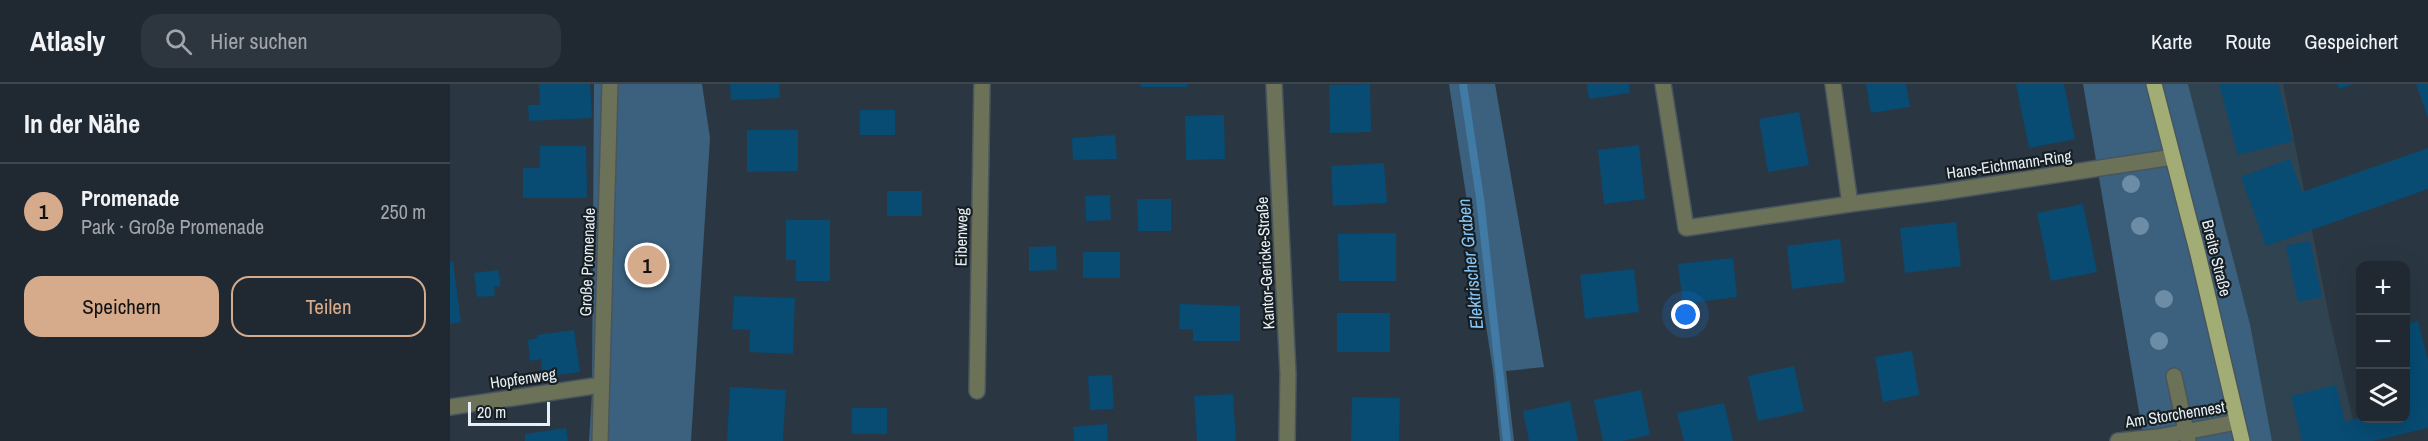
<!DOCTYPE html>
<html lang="de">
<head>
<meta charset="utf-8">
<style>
  :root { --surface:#202932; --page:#2d353e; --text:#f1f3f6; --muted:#a2a6ac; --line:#3d454d; --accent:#d6ab8b }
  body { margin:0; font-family:"Archivo Narrow",sans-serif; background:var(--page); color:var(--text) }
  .controls { position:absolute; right:18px; bottom:18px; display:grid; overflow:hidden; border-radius:12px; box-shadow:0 6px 24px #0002 }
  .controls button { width:54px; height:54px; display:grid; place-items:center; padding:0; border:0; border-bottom:2px solid var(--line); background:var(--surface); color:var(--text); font:30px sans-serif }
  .scale { position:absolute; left:18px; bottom:15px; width:82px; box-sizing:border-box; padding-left:6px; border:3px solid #e7f0f7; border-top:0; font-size:16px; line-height:21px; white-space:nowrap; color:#e7f0f7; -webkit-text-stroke:4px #171e22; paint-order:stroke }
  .you { position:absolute; left:1236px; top:231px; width:21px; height:21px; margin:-15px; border:4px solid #fff; border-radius:50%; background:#1a73e8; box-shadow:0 0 0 9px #1a73e833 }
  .badge { display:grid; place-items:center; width:39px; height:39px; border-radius:50%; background:var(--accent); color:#111; font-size:20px; font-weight:700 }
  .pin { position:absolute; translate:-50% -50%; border:3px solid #fff; box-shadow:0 2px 6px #0006 }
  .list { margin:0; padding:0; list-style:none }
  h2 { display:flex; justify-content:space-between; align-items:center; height:78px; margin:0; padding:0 24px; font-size:26px }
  h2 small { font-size:20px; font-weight:400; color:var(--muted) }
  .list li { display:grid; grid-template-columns:39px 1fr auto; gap:18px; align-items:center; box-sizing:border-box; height:96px; padding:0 24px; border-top:2px solid var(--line) }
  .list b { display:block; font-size:22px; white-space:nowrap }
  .list p { margin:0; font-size:20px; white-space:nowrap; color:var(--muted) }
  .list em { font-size:20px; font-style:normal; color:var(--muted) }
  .actions { display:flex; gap:12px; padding:18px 24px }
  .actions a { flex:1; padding:14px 0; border:2px solid var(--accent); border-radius:18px; text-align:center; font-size:21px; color:var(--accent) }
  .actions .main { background:var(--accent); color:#111 }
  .icon { flex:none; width:33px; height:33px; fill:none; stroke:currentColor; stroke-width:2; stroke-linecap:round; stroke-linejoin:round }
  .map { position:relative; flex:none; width:1978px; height:357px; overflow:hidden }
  header { display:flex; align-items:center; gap:36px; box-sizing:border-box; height:84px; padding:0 30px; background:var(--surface); border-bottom:2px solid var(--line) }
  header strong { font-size:28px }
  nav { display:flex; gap:33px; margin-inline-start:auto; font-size:21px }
  .search { width:420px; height:54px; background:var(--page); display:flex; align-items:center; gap:15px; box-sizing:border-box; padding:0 21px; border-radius:18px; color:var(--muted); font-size:22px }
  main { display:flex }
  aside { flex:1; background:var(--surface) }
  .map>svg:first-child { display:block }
</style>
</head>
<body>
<header>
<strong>Atlasly</strong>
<div class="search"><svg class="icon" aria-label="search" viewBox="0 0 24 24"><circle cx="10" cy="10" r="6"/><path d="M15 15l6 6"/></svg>Hier suchen</div>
<nav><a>Karte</a><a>Route</a><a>Gespeichert</a></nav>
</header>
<main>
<aside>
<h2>In der Nähe<small></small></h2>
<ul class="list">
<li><span class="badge">1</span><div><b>Promenade</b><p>Park · Große Promenade</p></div><em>250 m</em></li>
</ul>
<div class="actions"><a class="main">Speichern</a><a>Teilen</a></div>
</aside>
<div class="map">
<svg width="1978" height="357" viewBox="0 0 1978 357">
  <rect width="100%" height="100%" fill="#2a3742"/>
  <path fill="#304351" d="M1738 0H1833L1880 237 1908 357H1822L1800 240Z"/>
  <g fill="#3b617e">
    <path d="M144 0H252L260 54 241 357H139L142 308Z"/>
    <path d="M999 0H1045L1094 283 1056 287 1064 357H1050L1043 287Z"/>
    <path d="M1633 0H1738L1800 240 1822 357H1694Z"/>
  </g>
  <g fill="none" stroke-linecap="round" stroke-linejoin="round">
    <path stroke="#407aa5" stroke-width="8" d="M1013 0 1030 114 1057 357"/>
  </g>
  <g fill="#084b73">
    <path d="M89 0H140L142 34 79 37 78 21H90Z"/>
    <path d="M280 0H329L330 14 281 16Z"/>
    <path d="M690 0H737V3H691Z"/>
    <path d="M920 0 921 48 880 49 879 1Z"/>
    <path d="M1137 0H1179L1180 9 1139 15Z"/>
    <path d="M1416 0H1456L1460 23 1421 29Z"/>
    <path d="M1566 0H1614L1625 55 1579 64Z"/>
    <path d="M1769 0H1828L1843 57 1788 71Z"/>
    <path d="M1887 0H1903L1889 5Z"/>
    <path d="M1966 0H1978V34Z"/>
    <rect x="410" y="26" width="35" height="25"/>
    <path d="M1349 28 1359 81 1318 88 1309 35Z"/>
    <path d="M774 31 775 75 736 76 735 32Z"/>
    <path d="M297 46H348V87L297 88Z"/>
    <path d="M665 51 667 75 623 76 622 54Z"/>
    <path d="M1189 61 1195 115 1154 120 1148 66Z"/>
    <path d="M90 62H136L137 114H73V84H90Z"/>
    <path d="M1978 64V105L1816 162 1791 93 1840 75 1852 108Z"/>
    <path d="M934 79 937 119 883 122 881 82Z"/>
    <rect x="437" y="107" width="35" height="25"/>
    <path d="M660 111 661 136 636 137 635 112Z"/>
    <path d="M687 115H721V147H688Z"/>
    <path d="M1633 120 1647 188 1601 197 1587 129Z"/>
    <path d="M336 136H380V197H346V176H336Z"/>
    <path d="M1506 138 1511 182 1455 189 1450 144Z"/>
    <path d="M946 149V197H889L888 150Z"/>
    <path d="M1390 155 1395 198 1342 205 1337 162Z"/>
    <path d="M1860 157 1872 213 1848 218 1836 162Z"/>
    <path d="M606 162 607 186 579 187V163Z"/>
    <rect x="633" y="168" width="37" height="26"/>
    <path d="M1283 174 1287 213 1233 220 1228 180Z"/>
    <path d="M0 178H3L11 238 0 240Z"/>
    <path d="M1184 185 1189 228 1135 235 1130 191Z"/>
    <path d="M48 186 51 202 44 203 45 212 27 213 24 189Z"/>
    <path d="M284 212 345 214 343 270 299 268 300 246 282 245Z"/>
    <path d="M730 220 790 222V257H743V246L729 245Z"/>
    <rect x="887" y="229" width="53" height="39"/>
    <path d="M1968 237 1978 277V344L1923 357H1852L1841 312 1886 301 1895 338 1910 334H1956V240Z"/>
    <path d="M124 246 130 288 93 293 91 275 80 277 78 256 88 254 87 251Z"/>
    <path d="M1462 267 1469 311 1433 318 1425 273Z"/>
    <path d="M1344 282 1354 327 1308 337 1298 292Z"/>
    <path d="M662 291 664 325 640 326 638 292Z"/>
    <path d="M280 303 336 306 333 357H277Z"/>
    <path d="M1191 306 1200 351 1172 357H1153L1144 316Z"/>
    <path d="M783 310 786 357H747L744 312Z"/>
    <path d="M902 313 950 314 949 357H901Z"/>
    <path d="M1120 317 1128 357H1079L1073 327Z"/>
    <path d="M1274 319 1283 357H1234L1227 329Z"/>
    <rect x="402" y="324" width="35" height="26"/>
    <path d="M657 340 658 357H624L623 343Z"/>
    <path d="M116 344 118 357H75V350Z"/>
  </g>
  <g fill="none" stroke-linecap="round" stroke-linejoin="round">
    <defs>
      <g id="minor">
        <path d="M824 0 838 290 837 357"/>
        <path d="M1213 0 1236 144 1400 120 1383 0"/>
        <path d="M1400 120 1492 108 1723 73"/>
        <path d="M1724 292 1738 356"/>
        <path d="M527 307 532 0"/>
        <path d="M0 323 151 301"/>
        <path d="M150 357 160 0"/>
        <path d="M1668 357 1708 353 1787 338"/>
      </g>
      <path id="major" d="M1704 0 1748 170 1792 357"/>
    </defs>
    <use href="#minor" stroke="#48555f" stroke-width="18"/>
    <use href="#major" stroke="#48555f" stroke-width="18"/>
    <use href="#minor" stroke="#6c7257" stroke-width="15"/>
    <use href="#major" stroke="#a2ad76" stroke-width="15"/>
  </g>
  <g fill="#6d8da7">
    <circle cx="1681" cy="100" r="9"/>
    <circle cx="1690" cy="142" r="9"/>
    <circle cx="1714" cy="215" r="9"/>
    <circle cx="1709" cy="257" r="9"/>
  </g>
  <g text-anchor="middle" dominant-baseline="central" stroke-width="4.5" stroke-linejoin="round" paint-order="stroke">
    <g font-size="16" fill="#e7f0f7" stroke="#171e22">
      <text transform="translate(1559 80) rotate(-8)">Hans-Eichmann-Ring</text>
      <text transform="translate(511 153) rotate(-89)">Eibenweg</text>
      <text transform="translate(1767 174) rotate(76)">Breite Straße</text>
      <text transform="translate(137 178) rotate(-88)">Große Promenade</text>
      <text transform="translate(815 179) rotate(-93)">Kantor-Gericke-Straße</text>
      <text transform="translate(73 294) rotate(-8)">Hopfenweg</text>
      <text transform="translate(1725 330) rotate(-9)">Am Storchennest</text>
    </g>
    <g font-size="18" font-style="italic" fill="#86c6f8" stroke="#171e22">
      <text transform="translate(1020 180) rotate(-96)">Elektrischer Graben</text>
    </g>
  </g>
</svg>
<div class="controls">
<button>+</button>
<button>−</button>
<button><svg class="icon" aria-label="layers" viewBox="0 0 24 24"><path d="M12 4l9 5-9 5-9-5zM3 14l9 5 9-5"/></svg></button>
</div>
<div class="scale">20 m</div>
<div class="you"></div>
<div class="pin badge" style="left:197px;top:181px">1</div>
</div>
</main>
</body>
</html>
